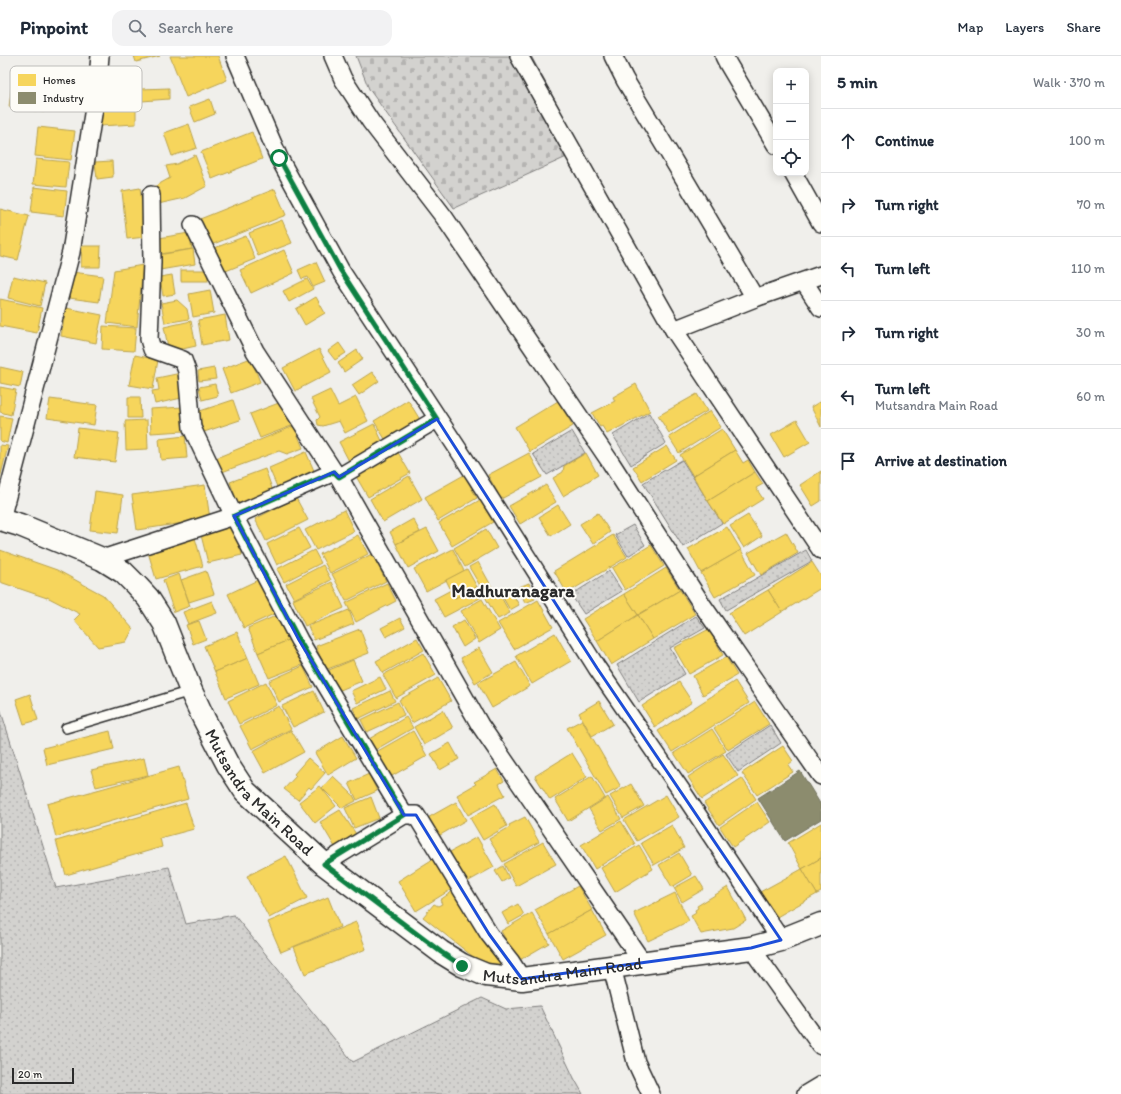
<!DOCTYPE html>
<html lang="en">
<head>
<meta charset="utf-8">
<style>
  :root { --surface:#fff; --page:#f2f2f3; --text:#1f2937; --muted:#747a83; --line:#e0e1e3 }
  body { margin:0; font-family:Itim,sans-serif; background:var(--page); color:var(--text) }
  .controls { position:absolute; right:12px; top:12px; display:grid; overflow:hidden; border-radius:8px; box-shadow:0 2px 10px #0003 }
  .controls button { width:36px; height:36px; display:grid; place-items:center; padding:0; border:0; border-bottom:1px solid var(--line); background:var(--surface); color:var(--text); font:20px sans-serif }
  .scale { position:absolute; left:12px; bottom:10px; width:62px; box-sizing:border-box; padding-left:4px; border:2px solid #2b2b2b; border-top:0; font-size:11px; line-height:14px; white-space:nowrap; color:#2b2b2b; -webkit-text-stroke:3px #fdfcf7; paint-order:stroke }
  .stop { position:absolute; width:12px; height:12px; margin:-9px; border:3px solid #0b8043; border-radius:50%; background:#fff }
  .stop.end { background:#0b8043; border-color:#fff; box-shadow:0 1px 4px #0008 }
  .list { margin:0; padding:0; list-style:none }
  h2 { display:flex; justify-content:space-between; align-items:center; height:52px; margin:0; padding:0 16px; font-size:17px }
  h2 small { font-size:13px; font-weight:400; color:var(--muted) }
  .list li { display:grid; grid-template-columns:26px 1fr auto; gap:12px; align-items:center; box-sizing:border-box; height:64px; padding:0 16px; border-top:1px solid var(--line) }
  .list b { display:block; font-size:15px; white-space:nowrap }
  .list p { margin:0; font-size:13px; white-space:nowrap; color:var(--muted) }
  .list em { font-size:13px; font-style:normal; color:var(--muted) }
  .icon { flex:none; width:22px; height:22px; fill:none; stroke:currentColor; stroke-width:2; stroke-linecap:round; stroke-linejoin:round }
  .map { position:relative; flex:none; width:821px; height:1038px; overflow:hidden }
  header { display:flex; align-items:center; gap:24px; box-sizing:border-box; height:56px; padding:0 20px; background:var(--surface); border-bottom:1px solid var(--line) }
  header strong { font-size:19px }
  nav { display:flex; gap:22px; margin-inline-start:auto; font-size:14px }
  .search { width:280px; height:36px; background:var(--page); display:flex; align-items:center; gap:10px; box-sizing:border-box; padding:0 14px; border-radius:12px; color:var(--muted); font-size:15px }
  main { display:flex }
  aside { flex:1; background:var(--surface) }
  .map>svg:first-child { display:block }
</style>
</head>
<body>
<header>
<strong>Pinpoint</strong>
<div class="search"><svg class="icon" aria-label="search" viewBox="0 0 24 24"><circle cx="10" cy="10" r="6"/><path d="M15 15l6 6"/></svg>Search here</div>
<nav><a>Map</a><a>Layers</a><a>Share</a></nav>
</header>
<main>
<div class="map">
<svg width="821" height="1038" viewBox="0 0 821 1038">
  <defs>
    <pattern id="grass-dots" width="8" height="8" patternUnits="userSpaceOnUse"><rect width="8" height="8" fill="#d3d2cf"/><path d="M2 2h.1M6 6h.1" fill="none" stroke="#b5b4b2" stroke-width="1.8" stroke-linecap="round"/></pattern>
    <pattern id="cemetery-stones" width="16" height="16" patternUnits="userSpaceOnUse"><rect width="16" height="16" fill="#d3d2cf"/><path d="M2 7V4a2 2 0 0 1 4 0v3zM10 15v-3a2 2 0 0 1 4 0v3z" fill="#b5b4b2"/></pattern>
  </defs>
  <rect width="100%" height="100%" fill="#f0efeb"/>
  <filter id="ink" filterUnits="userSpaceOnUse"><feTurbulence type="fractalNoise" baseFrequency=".025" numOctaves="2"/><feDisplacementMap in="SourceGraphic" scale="8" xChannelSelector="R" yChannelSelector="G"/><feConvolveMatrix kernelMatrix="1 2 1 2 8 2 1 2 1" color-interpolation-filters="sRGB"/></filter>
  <g filter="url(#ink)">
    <g fill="url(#grass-dots)" stroke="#7f7e7d">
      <path d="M649 357 666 387 631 409 613 379Z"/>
      <path d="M572 375 585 397 547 419 533 398Z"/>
      <path d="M682 404 722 467 683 491 643 427Z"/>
      <path d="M633 469 645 489 628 500 615 479Z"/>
      <path d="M806 494 812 505 726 554 720 543Z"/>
      <path d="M609 515 622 535 584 558 571 539Z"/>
      <path d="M696 560 705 572 670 592 685 618 639 646 617 609Z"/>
      <path d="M0 652 56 832 169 811 186 868 234 859 353 1006 482 942 506 953 540 950 574 1022 583 1038H0Z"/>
      <path d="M770 669 781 687 738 716 726 698Z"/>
    </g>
    <path fill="url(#cemetery-stones)" stroke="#7f7e7d" d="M356 0H531L582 94 454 152 369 33Z"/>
    <g fill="#f6d55c" stroke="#b9a24d">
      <path d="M134 0H160L136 6Z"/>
      <path d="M170 0H218L227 24 186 41Z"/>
      <path d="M12 28 47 33 44 56 9 51Z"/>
      <path d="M169 32V43L142 45 141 33Z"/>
      <path d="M136 39V68L99 70 98 40Z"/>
      <path d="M210 43 215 58 195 66 189 51Z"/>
      <path d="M189 68 197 92 172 100 164 77Z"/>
      <path d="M38 71 75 75 71 104 35 100Z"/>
      <path d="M252 76 262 103 212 123 201 96Z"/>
      <path d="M195 99 207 130 185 142 158 148 152 132 170 122 166 110 177 108Z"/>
      <path d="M36 103 69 106 66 131 33 128Z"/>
      <path d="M112 105 113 121 97 123 95 106Z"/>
      <path d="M34 131 67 135 64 160 31 156Z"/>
      <path d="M140 132 146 181 127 183 122 135Z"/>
      <path d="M275 133 286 159 211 189 200 163Z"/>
      <path d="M0 153 29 160 18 204 0 200Z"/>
      <path d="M282 164 292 187 258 200 249 177Z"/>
      <path d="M189 177 192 193 161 198 159 182Z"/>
      <path d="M246 180 255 203 221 217 212 193Z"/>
      <path d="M82 190H101L100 211H81Z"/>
      <path d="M193 193 195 208 160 214 158 199Z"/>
      <path d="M284 194 294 217 251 237 240 214Z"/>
      <path d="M316 206 325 226 313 231 308 221 302 223 298 214Z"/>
      <path d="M143 209 137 271 107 267 114 214Z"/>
      <rect x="181" y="214" width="27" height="11"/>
      <path d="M72 216 103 220 99 246 69 242Z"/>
      <path d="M172 219 175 238 163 240 160 221Z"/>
      <path d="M13 220 45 227 40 250 8 242Z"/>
      <path d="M307 223 313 233 289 246 283 235Z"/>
      <path d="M210 234 214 257 193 261 189 238Z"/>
      <path d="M316 241 325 257 305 269 296 253Z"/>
      <path d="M0 243 42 252 37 277 0 270Z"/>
      <path d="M177 244 187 253 189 263 165 267 161 247Z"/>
      <path d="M66 252 102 259 96 287 61 280Z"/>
      <path d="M225 259 229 284 202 289 198 264Z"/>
      <path d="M191 265 196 290 169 296 164 271Z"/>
      <path d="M103 270 136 272 134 295 102 293Z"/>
      <path d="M339 287 346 297 335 304 328 295Z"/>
      <path d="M319 293 331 316 295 335 283 312Z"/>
      <path d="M357 294 363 303 344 316 338 307Z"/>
      <path d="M135 299 158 304 153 333 129 329Z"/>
      <path d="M251 302 260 326 231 337 222 313Z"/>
      <path d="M0 311 23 316 20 331 0 327Z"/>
      <path d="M214 312 216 323 199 325 198 315Z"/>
      <path d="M372 316 379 325 359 339 352 329Z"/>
      <path d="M181 317 186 341 155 348 152 335 159 334 157 322Z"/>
      <path d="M215 328 218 340 202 344 199 331Z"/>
      <path d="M636 328 650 355 607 378 602 370 600 371 592 357 615 345 613 341Z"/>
      <path d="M0 331 16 334 11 359 0 356Z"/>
      <path d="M330 334 338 350 356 341 368 365 345 377 339 365 323 370 318 369 317 364 320 361 311 343Z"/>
      <path d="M697 338 707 355 669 377 658 360Z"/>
      <path d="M128 341H140L141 362H128Z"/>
      <path d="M50 343 97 349 94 369 47 362Z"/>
      <path d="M233 344 240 364 204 376 197 356Z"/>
      <path d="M408 344 422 367 388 388 374 365Z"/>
      <path d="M284 345 294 369 260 382 250 358Z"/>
      <path d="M558 345 573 370 530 396 515 371Z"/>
      <path d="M821 345V371L811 351Z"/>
      <path d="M183 351 184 375 151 377 150 353Z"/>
      <path d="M710 355 721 371 679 397 669 381Z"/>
      <path d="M0 360 12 362 7 387 0 385Z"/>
      <path d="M147 364 148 393 126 394 125 365Z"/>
      <path d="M797 364 810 386 784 401 771 379Z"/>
      <path d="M374 368 384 389 350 407 339 386Z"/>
      <path d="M294 370 303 392 287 398 279 395 222 416 216 402Z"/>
      <path d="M78 372 119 377 115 406 74 401Z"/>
      <path d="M722 373 735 394 693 420 680 399Z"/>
      <path d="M185 380 187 402 161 404 159 383Z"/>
      <path d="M0 389 8 390 0 422Z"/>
      <path d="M667 390 676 404 642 425 633 411Z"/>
      <path d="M396 393 410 417 368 441 354 417Z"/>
      <path d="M735 394 743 407 748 404 755 416 708 445 693 420Z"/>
      <path d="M306 396 315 417 278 433 269 412Z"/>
      <path d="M529 397 542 421 501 443 488 419Z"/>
      <path d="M586 397 598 419 563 440 553 422 563 416 564 410Z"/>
      <path d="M265 413 273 435 238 448 230 426Z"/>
      <path d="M821 415V445L813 450 800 429Z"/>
      <path d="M755 416 763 428 756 432 763 443 723 468 708 445Z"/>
      <path d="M464 419 477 442 438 465 425 441Z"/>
      <path d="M409 420 422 443 383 466 370 443Z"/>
      <path d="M205 429 210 463 137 474 132 439Z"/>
      <path d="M546 429 556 446 520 468 509 450Z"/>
      <path d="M95 435 123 439 118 477 90 474Z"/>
      <path d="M296 442 308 464 266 485 255 463Z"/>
      <path d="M480 444 493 466 452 490 439 467Z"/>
      <path d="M558 449 570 468 551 480 539 461Z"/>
      <path d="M344 454 354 475 316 494 305 474Z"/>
      <path d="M598 457 610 476 593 488 580 468Z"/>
      <path d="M748 459 762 480 744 492 730 470Z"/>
      <path d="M413 463 420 476 396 488 390 476Z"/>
      <path d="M235 470 242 499 208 507 201 479Z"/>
      <path d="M727 471 741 494 701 517 688 493Z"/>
      <path d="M299 472 310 492 277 509 267 488Z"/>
      <path d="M427 473 439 495 408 512 396 488Z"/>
      <path d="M486 473 497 492 465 511 454 492Z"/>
      <path d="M786 476 798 497 761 519 748 497Z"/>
      <path d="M358 479 368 498 330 517 320 498Z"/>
      <path d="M613 479 627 501 567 537 554 515Z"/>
      <path d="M195 482 203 510 156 523 148 496Z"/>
      <path d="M651 489 664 510 625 534 612 512Z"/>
      <path d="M453 493 464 515 426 535 414 513Z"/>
      <path d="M0 494 57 514 103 539 133 573 126 586 98 591 74 564 80 558 47 541V542L0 526Z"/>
      <path d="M314 494 321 507 284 526 277 513Z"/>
      <path d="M741 494 755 519 715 541 701 517Z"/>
      <path d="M372 498 386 525 346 545 332 518Z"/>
      <path d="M478 506 493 533 485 538 469 511Z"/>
      <path d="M812 506 821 520V532L782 556 768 534Z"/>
      <path d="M323 509 331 524 294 543 286 528Z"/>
      <path d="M666 512 680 534 638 559 624 538Z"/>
      <path d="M467 513 477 531 455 542 446 524Z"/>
      <path d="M206 515 214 538 189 546 181 524Z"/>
      <path d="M179 518 190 550 174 556 163 524Z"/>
      <path d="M262 522 278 556 244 572 228 538Z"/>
      <path d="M332 526 344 552 305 570 293 544Z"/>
      <path d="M387 527 396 545 356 566 346 547Z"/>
      <path d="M529 527 535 543 525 547 519 531Z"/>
      <path d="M508 530 519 549 510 554 499 535Z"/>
      <path d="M477 531 482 541 444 561 434 543 451 534 455 542Z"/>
      <path d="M497 534 510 557 498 563 485 541Z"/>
      <path d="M680 534 695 558 653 583 638 559Z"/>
      <path d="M768 534 782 556 744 580 729 557Z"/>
      <path d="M624 538 638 559 597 585 583 563Z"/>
      <path d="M482 543 500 574 479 587 461 555Z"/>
      <path d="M538 544 553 571 514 593 498 567Z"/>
      <path d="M212 545 217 557 188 568 183 556Z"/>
      <path d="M349 554 354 568 314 584 308 570Z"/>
      <path d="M280 558 291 583 258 597 248 572Z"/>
      <path d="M638 559 653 583 611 609 597 585Z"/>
      <path d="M400 562 405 571 386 581 381 572Z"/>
      <path d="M464 564 475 583 463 591 452 571Z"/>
      <path d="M199 565 206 583 193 588 186 569Z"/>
      <path d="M360 573 369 597 325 614 316 590Z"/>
      <path d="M709 573 723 599 689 618 674 592Z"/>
      <path d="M237 576 248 602 215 616 204 590Z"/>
      <path d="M555 577 571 605 532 628 516 600Z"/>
      <path d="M417 582 424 594 383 617 376 605Z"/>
      <path d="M291 583 302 609 269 622 258 597Z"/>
      <path d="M479 592 493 616 475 627 461 602Z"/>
      <path d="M423 597 436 619 396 642 383 619Z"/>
      <path d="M726 601 737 619 703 639 693 620Z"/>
      <path d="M248 602 259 628 226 642 215 616Z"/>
      <path d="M353 604 362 625 338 635 329 614Z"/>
      <path d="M516 606 530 630 492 652 478 627Z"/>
      <path d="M303 610 313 631 279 646 269 625Z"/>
      <path d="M380 621 386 633 357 647 351 635Z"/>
      <path d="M438 622 451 645 412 667 399 644Z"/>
      <path d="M735 625 749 647 672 696 658 675Z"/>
      <path d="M266 626 277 649 239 668 228 645Z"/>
      <path d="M679 626 692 646 655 671 642 650Z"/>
      <path d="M314 635 324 656 293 671 282 650Z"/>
      <path d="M390 635 395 645 358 663 353 652Z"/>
      <path d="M30 638 38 664 24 668 16 643Z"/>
      <path d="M599 645 613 668 592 680 579 657Z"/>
      <path d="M398 646 404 659 367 676 361 664Z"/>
      <path d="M755 646 769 668 728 694 714 672Z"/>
      <path d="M279 650 291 673 252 693 240 670Z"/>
      <path d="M443 654 453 672 424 689 414 671Z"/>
      <path d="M406 661 413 672 375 694 369 683Z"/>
      <path d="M582 664 621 731 606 739 567 672Z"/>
      <path d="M712 673 726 695 688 718 674 697Z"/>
      <path d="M291 674 304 696 265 717 253 695Z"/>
      <path d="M110 675 114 693 47 709 43 692Z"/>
      <path d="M413 675 427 700 390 721 376 696Z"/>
      <path d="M343 680 356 702 328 719 315 697Z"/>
      <path d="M450 687 459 703 440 714 431 698Z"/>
      <path d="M783 690 793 705 788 709 793 716 757 739 742 717Z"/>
      <path d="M572 697 587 721 550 744 535 720Z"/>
      <path d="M723 698 738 720 702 743 688 721Z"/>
      <path d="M144 702 148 719 96 731 91 714Z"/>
      <path d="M308 702 325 717 311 733 309 731 298 744 284 733 296 720 294 718Z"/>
      <path d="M179 711 188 743 56 781 47 748Z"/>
      <path d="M497 713 504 725 499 728 505 739 468 759 457 739 476 728 474 726Z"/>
      <path d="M369 718 377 735 357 744 349 727Z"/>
      <path d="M333 720 353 739 356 745 342 752 322 732Z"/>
      <path d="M592 720 605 742 568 765 555 743Z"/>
      <path d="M742 722 756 743 719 769 704 747Z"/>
      <path d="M631 728 644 750 623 762 610 740Z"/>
      <path d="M320 730 336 750 315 767 299 746Z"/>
      <path d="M666 739 679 761 637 785 624 764Z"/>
      <path d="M371 741 379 762 354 772 345 752Z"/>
      <path d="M608 741 621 763 602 774 589 753Z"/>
      <path d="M456 746 466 764 435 782 424 764Z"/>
      <path d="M757 746 770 766 733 791 720 771Z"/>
      <path d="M186 747 194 773 160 782 162 791 66 819 56 785Z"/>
      <path d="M495 748 507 770 483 784 470 762Z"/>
      <path d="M340 754 356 778 335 791 320 766Z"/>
      <path d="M525 761 539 786 503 806 489 783 510 771 509 769Z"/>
      <path d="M621 765 635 788 595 813 581 789Z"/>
      <path d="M821 767V802L802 813 788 787Z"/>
      <path d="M672 769 684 792 654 809 641 787Z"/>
      <path d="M477 781 494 811 467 826 450 796Z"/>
      <path d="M543 786 556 808 516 830 504 808Z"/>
      <path d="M639 789 653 813 615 836 601 812Z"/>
      <path d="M679 797 692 819 672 831 659 809Z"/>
      <path d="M286 800 307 842 269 862 247 820Z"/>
      <path d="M821 802V836L817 838 802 813Z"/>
      <path d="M433 803 452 833 416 855 398 825Z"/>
      <path d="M503 810 509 822 502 826 495 815Z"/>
      <path d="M802 813 817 838 775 862 760 836Z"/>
      <path d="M696 820 704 833 682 846 674 832Z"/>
      <path d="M578 830 592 854 549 878 535 854Z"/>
      <path d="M728 831 746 864 733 872 701 878 691 860 696 857 695 854 698 852 697 850Z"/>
      <path d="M453 835 505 905 499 910 476 903 423 861 434 848 438 850 442 848 440 844Z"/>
      <path d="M675 837 689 865 648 885 634 857Z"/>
      <path d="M328 841 340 871 281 896 268 866Z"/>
      <path d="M518 848 524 859 508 868 502 857Z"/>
      <path d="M592 854 606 879 563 903 549 878Z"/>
      <path d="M532 857 549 887 518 905 501 875Z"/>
      <path d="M356 866 366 893 305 918 294 891Z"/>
    </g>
    <path fill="#8c8c6e" stroke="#6f6f5a" d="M800 715 821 749V763L785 785 758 742Z"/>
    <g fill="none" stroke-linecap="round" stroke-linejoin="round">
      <defs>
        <path id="lane" d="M66 672 191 635"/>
        <g id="street">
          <path d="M235 0 279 102 341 215 477 422 597 612 681 734 781 884"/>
          <path d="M333 0 343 23 371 66 444 161 611 407 701 547 821 720"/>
          <path d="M519 0 674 274 821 494"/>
          <path d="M613 0 625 24 669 97 755 242"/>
          <path d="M724 0 728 8 776 89"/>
          <path d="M793 117 821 167"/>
          <path d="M151 139 152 206 149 283 152 293 183 304 187 315 192 372 234 460 299 584 404 759"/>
          <path d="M193 169 255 295 334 416 339 421 480 669 643 907"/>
          <path d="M804 226 821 252"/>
          <path d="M674 274 755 242 821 219"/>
          <path d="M339 421 437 363"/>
          <path d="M1 463 71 196 97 33 100 0"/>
          <path d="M102 503 234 460 334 416"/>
          <path d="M324 808 404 759H416L489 878 511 906 522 923"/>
          <path d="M751 892 821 990"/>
          <path d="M612 911 636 1006 651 1038"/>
          <path d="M806 1038 821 1029"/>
        </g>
        <g id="secondary">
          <path id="s1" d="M0 463 20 469 102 503 123 516 136 529 148 542 164 567 191 635 204 663 228 709 245 735 324 808 441 896 462 909 486 919 522 923 751 892 781 884 821 868"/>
        </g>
      </defs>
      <use href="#lane" stroke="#2b2b2b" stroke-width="12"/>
      <use href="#street" stroke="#2b2b2b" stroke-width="20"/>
      <use href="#secondary" stroke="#2b2b2b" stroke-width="25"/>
      <use href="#lane" stroke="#fdfcf7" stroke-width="9"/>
      <use href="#street" stroke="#fdfcf7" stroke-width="17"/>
      <use href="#secondary" stroke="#fdfcf7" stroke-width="22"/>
    </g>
  </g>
  <g fill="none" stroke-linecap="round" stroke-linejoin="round" filter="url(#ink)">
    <path stroke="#0b8043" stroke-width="5" d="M279 102 341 215 437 363 339 421 334 416 234 460 299 584 404 759 324 808 441 896 462 910"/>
  </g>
  <path fill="none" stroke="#1d4ed8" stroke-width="3" stroke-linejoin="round" d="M437 363 597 612 781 884 751 892 522 923 489 878 416 759H404L299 584 234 460 334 416 339 421Z"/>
  <g text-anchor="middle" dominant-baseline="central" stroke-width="4" stroke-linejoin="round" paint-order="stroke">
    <g font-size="17" fill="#2b2b2b" stroke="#fdfcf7">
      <text stroke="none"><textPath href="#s1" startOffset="397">Mutsandra Main Road</textPath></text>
      <text stroke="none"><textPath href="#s1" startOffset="769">Mutsandra Main Road</textPath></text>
    </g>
    <g font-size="18" font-weight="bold" fill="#2b2b2b" stroke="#fdfcf7">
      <text x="513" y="535">Madhuranagara</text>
    </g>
  </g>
  <rect x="10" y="10" width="132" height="46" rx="6" fill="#fdfcf7" stroke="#bebdba" stroke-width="1"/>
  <rect x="18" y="18" width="18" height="12" fill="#f6d55c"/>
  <rect x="18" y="36" width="18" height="12" fill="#8c8c6e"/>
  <g font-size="11" fill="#2b2b2b">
    <text x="43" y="28">Homes</text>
    <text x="43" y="46">Industry</text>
  </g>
</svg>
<div class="controls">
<button>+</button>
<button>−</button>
<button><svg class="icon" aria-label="locate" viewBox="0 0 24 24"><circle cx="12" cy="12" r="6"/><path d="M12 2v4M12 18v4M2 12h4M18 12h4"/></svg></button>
</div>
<div class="scale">20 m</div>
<div class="stop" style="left:279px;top:102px"></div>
<div class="stop end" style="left:462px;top:910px"></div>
</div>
<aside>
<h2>5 min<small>Walk · 370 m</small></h2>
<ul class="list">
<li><svg class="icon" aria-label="ahead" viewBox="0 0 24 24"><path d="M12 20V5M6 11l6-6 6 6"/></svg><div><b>Continue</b></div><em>100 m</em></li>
<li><svg class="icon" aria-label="right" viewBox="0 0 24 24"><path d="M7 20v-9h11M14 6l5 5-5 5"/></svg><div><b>Turn right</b></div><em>70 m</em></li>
<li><svg class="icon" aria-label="left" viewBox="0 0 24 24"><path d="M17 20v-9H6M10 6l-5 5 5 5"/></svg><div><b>Turn left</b></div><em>110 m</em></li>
<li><svg class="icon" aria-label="right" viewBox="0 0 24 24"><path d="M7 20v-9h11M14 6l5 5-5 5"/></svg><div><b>Turn right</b></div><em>30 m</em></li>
<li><svg class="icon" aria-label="left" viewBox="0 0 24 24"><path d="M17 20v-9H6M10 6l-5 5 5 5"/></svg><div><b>Turn left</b><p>Mutsandra Main Road</p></div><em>60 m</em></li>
<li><svg class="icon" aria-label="arrive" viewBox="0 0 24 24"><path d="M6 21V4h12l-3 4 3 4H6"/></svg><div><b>Arrive at destination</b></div></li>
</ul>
</aside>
</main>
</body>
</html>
